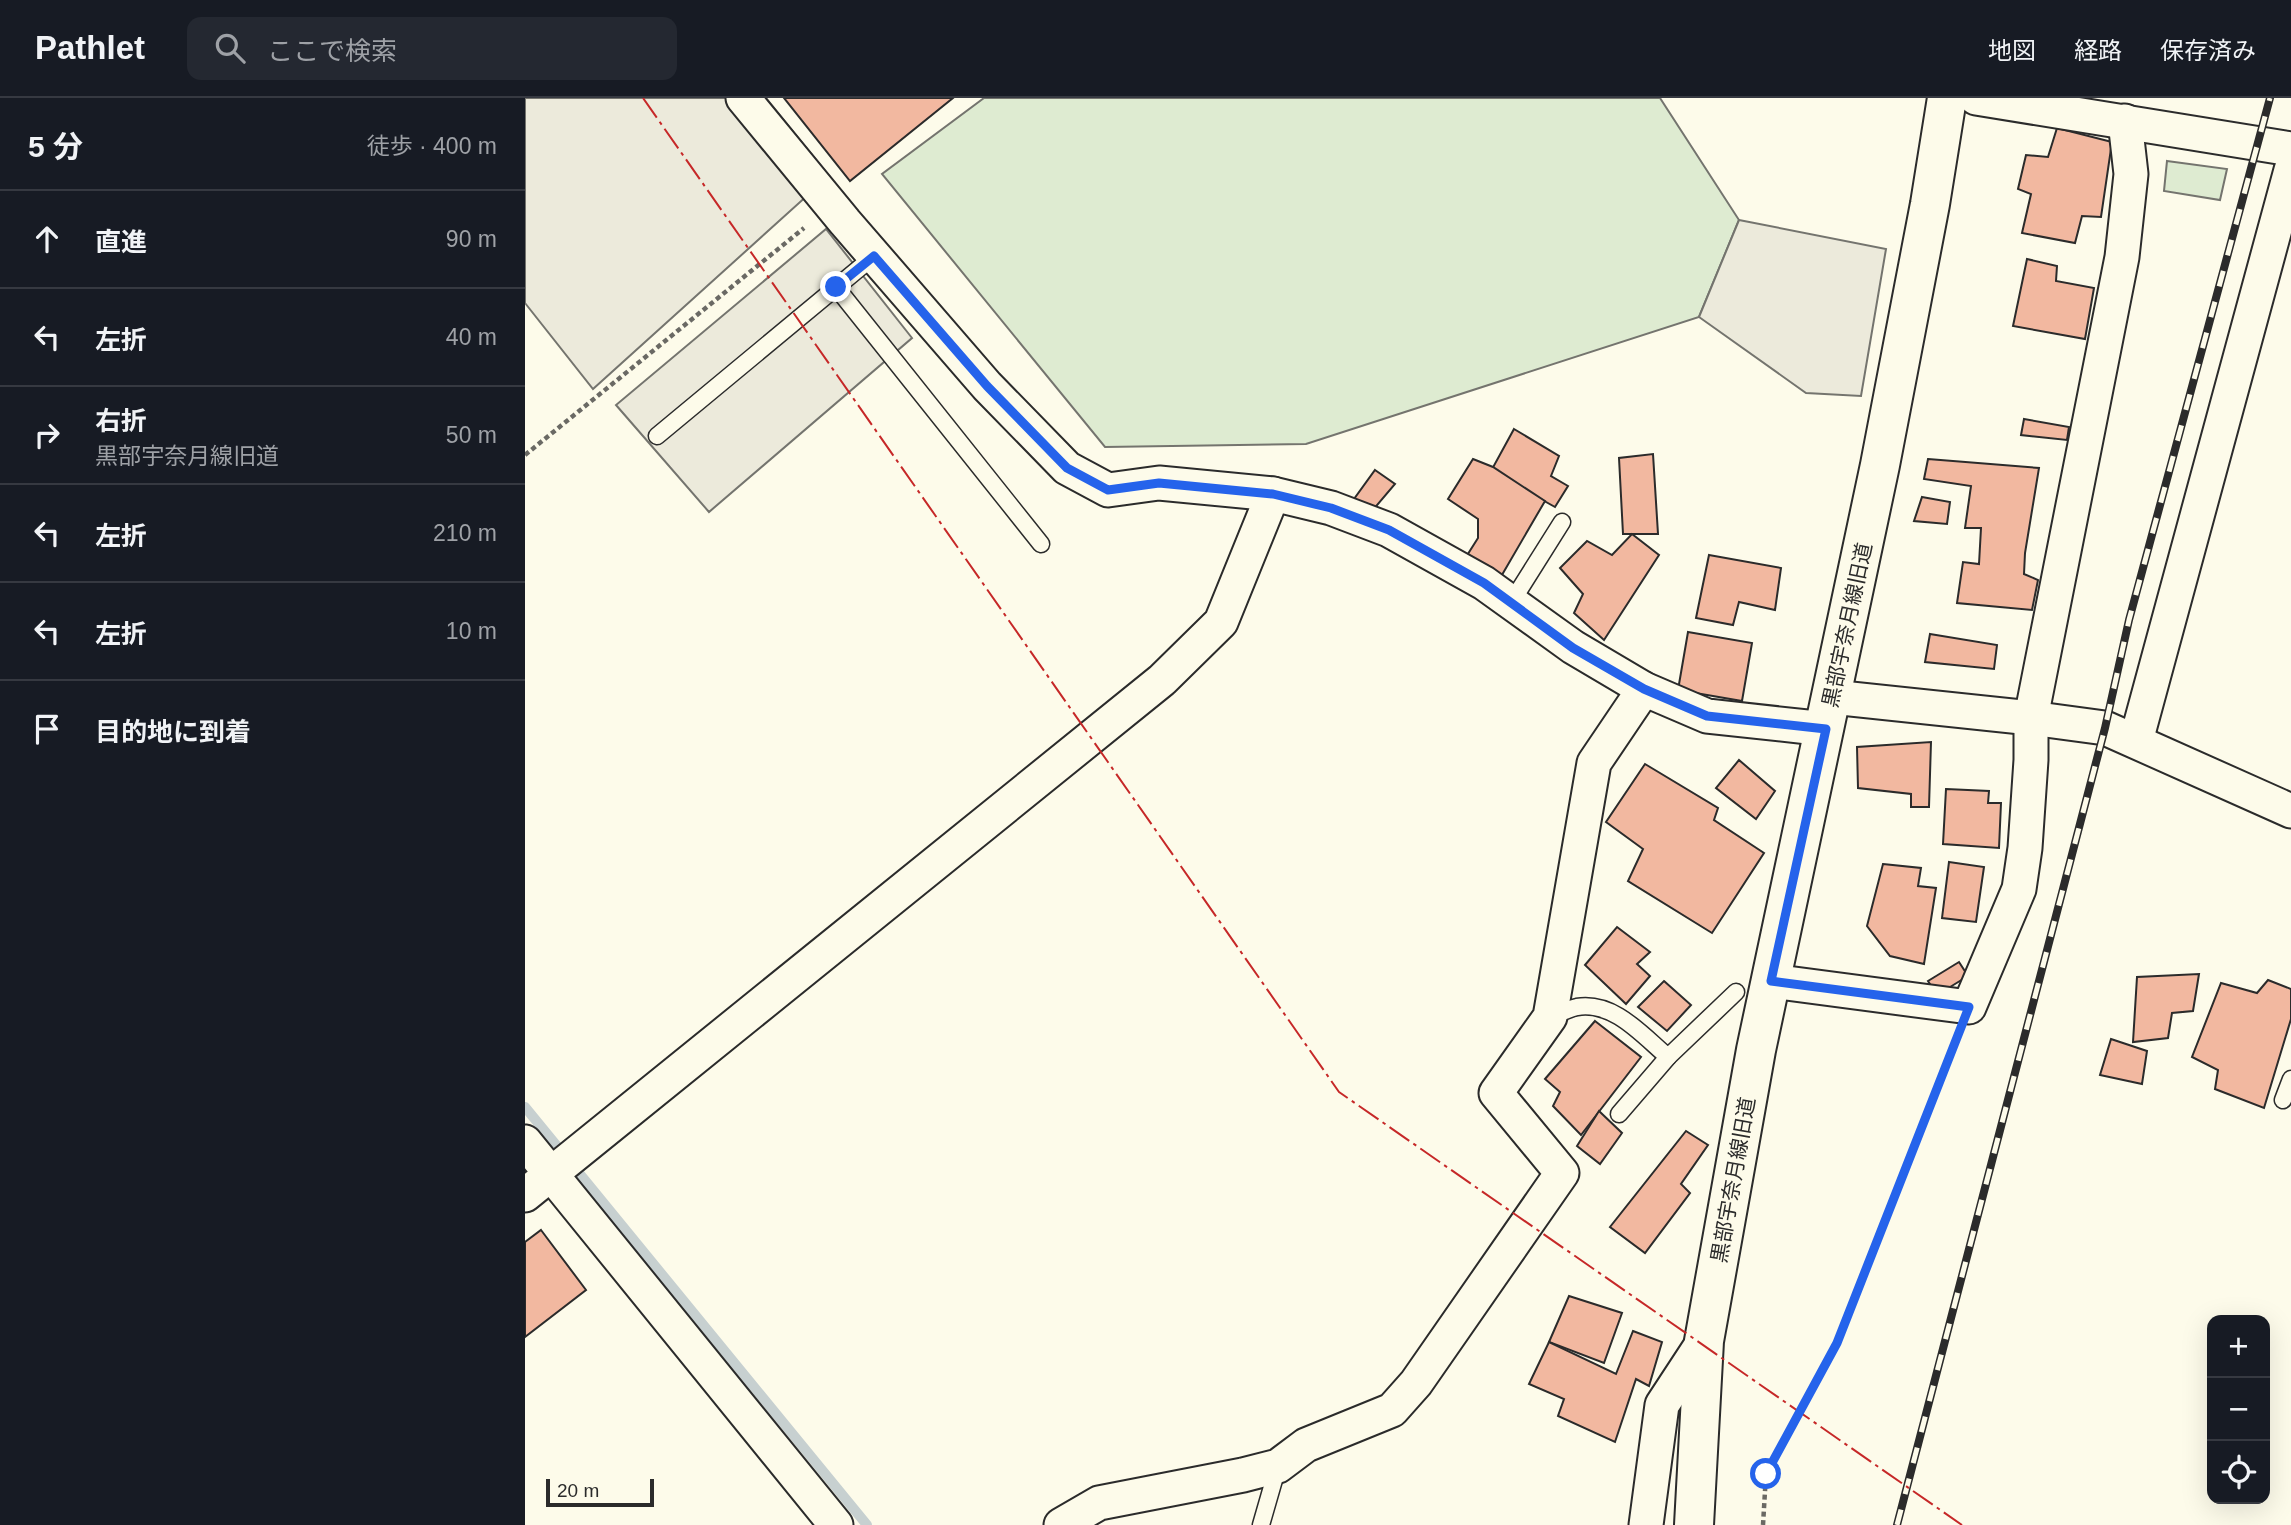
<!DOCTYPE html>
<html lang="ja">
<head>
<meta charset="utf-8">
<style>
  :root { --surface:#171b24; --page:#242831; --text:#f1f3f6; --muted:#9ea1a6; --line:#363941 }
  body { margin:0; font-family:Helvetica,"Noto Sans JP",sans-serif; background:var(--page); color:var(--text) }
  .controls { position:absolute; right:21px; bottom:21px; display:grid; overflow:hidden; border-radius:14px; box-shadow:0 7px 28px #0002 }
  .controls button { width:63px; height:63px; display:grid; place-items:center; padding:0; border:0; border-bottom:2px solid var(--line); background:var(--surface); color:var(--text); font:35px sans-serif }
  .scale { position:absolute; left:21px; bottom:18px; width:108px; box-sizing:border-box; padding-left:7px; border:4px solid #2b2b2b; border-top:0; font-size:19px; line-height:24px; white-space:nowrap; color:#2b2b2b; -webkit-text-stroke:5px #fdfbea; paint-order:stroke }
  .stop { position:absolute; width:21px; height:21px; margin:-16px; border:5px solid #2563eb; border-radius:50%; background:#fff }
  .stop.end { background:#2563eb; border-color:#fff; box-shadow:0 2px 7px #0008 }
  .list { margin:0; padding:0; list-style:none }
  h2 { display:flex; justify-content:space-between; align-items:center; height:91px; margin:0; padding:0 28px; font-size:30px }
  h2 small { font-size:23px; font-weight:400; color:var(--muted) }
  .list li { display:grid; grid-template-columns:46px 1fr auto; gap:21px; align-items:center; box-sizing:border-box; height:98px; padding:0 28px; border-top:2px solid var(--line) }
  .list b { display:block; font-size:26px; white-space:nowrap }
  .list p { margin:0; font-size:23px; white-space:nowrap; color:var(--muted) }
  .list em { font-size:23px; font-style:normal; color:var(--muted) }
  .icon { flex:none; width:38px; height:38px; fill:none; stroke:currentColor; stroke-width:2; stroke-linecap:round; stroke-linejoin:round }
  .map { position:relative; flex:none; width:1766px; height:1427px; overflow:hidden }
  header { display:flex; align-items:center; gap:42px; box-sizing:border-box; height:98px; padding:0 35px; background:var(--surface); border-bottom:2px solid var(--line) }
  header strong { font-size:33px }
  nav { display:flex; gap:38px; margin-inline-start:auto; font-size:24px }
  .search { width:490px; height:63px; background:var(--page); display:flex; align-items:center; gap:18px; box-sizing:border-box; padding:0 24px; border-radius:14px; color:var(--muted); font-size:26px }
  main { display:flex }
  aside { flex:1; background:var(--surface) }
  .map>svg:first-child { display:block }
</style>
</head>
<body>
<header>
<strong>Pathlet</strong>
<div class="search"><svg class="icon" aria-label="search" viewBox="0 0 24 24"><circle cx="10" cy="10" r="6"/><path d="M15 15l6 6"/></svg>ここで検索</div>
<nav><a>地図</a><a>経路</a><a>保存済み</a></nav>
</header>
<main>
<aside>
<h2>5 分<small>徒歩 · 400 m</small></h2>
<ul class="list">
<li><svg class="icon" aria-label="ahead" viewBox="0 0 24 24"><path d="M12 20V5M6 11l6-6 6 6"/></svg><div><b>直進</b></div><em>90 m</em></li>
<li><svg class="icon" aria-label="left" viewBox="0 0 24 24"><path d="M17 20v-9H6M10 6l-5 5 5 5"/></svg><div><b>左折</b></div><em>40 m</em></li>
<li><svg class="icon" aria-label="right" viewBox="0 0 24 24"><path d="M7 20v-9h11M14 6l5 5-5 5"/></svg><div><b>右折</b><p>黒部宇奈月線旧道</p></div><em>50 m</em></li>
<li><svg class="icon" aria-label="left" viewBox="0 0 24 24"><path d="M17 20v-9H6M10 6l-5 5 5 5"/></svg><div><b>左折</b></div><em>210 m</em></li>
<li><svg class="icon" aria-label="left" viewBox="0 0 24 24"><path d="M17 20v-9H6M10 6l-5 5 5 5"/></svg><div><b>左折</b></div><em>10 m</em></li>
<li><svg class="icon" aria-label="arrive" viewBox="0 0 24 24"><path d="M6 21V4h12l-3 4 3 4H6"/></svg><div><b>目的地に到着</b></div></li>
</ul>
</aside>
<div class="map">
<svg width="1766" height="1427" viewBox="0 0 1766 1427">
  <rect width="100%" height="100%" fill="#fdfbea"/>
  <g fill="#deebd1" stroke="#74746e" stroke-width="2">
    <path d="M459 0H1135L1214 122 1174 219 781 346 580 349 357 76Z"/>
    <path d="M1642 63 1702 71 1695 102 1639 93Z"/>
  </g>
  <g fill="#eceadb" stroke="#74746e" stroke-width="2">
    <path d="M0 0H241L304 78 68 291 0 205Z"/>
    <path d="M1214 122 1361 151 1336 298 1281 295 1174 219Z"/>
    <path d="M301 131 387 240 184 414 91 307Z"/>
  </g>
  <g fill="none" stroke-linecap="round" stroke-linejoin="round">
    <path stroke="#c7d0d0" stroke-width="10" d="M0 1009 342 1427"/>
  </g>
  <g fill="#f2b8a0" stroke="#2b2b2b" stroke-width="2">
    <path d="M259 0H428L325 83Z"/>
    <path d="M1532 30 1587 44 1576 119 1557 118 1550 145 1497 135 1506 96 1493 91 1501 57 1523 59Z"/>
    <path d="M1502 161 1532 168 1531 183 1569 190 1560 241 1488 228Z"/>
    <path d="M1499 321 1544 329 1542 342 1496 337Z"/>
    <path d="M989 331 1034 358 1026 378 1043 388 1030 409 966 373Z"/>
    <path d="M1128 356 1133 436H1098L1094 360Z"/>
    <path d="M948 361 968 369 1020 403 974 482 941 459 953 440V421L923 401Z"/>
    <path d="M1403 361 1514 370 1500 455 1499 476 1513 482 1507 512 1432 505 1438 464 1454 466 1456 430H1440L1446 388 1399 381Z"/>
    <path d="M850 372 870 386 847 413 829 401Z"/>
    <path d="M1397 399 1425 404 1422 426 1389 423Z"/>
    <path d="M1107 436 1134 457 1079 542 1049 515 1058 496 1035 470 1062 443 1087 457Z"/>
    <path d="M1184 457 1256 470 1250 512 1214 504 1208 527 1171 520Z"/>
    <path d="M1163 534 1227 545 1217 603 1153 592Z"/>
    <path d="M1405 536 1472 547 1469 571 1400 564Z"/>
    <path d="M1406 644 1404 709H1386V696L1333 690 1332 649Z"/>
    <path d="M1214 662 1250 693 1231 721 1191 690Z"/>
    <path d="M1120 666 1193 710 1189 722 1239 755 1187 835 1103 783 1118 751 1081 724Z"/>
    <path d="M1421 691 1464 693 1463 705H1476L1474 750 1418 746Z"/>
    <path d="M1424 764 1459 769 1451 824 1417 820Z"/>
    <path d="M1358 766 1396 770 1393 788 1411 790 1399 866 1365 858 1342 828Z"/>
    <path d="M1092 829 1125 854 1112 866 1125 878 1101 906 1060 867Z"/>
    <path d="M1434 864 1443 878 1412 897 1403 883Z"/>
    <path d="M1674 876 1668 913 1647 915 1643 940 1608 944 1612 879Z"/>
    <path d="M1743 882 1766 891V921L1739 1010 1690 991 1693 972 1667 959 1696 885 1732 895Z"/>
    <path d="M1139 883 1166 907 1142 933 1113 909Z"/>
    <path d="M1070 923 1116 959 1056 1037 1028 1008 1035 994 1020 981Z"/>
    <path d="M1586 941 1622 953 1617 986 1575 977Z"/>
    <path d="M1074 1013 1097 1035 1075 1066 1052 1048Z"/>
    <path d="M1161 1033 1183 1047 1156 1086 1165 1095 1120 1155 1085 1129Z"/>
    <path d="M16 1132 61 1192 0 1239V1144Z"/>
    <path d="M1044 1198 1097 1215 1079 1265 1024 1244Z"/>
    <path d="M1108 1233 1137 1244 1124 1288 1111 1281 1090 1344 1033 1318 1039 1301 1004 1286 1024 1244 1091 1276Z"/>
  </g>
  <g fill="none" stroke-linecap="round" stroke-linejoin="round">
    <defs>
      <g id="lane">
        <path d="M311 189 516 446"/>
        <path d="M132 338 349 158"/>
        <path d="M986 505 1037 424"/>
        <path d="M1025 919C1033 916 1043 911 1052 909 1089 903 1117 937 1143 959L1211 894"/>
        <path d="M1758 1002 1766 981"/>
        <path d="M1094 1016 1143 959"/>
        <path d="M736 1427 753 1368"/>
      </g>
      <g id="street">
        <path d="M218 0 320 124 462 288 542 370 583 392 634 385 748 396"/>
        <path d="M1451 0 1766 51"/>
        <path d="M1307 599 1506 620 1580 630 1766 713"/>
        <path d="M1611 643 1766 72"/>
        <path d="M1246 883 1444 909 1494 791 1500 750 1506 662V620L1597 159 1606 76 1600 23"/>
        <path d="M0 1044 311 1427"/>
        <path d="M0 1097 637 582 696 524 748 396 806 410 864 432 959 485 1048 549 1119 591 1182 618 1301 631"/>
        <path d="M536 1427 574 1405 718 1377 753 1368 781 1347 867 1312 891 1285 1037 1075 971 995 1025 919 1069 665 1119 591"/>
        <path d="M1121 1427 1137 1307 1179 1243"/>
      </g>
      <path id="secondary" d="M1169 1427 1179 1243 1231 952 1355 367 1405 106 1422 0"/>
    </defs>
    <use href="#lane" stroke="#2b2b2b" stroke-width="19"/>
    <use href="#street" stroke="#2b2b2b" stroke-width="37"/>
    <use href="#secondary" stroke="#2b2b2b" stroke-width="42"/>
    <g stroke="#6a6964" stroke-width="4.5" stroke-dasharray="5 3.5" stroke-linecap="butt">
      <path d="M0 357 279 130"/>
      <path d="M1238 1427 1241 1376 1312 1245 1432 940"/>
    </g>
    <use href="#lane" stroke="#fdfbea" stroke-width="16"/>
    <use href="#street" stroke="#fdfbea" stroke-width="33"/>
    <use href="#secondary" stroke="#fdfbea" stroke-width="38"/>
    <defs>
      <path id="rail" d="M1372 1427 1580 630 1604 522 1745 0"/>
    </defs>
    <use href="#rail" stroke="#2b2b2b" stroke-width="8"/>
    <use href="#rail" stroke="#fdfbea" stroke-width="5" stroke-dasharray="16" stroke-linecap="butt"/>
    <path stroke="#c62828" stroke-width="2" stroke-dasharray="24 5 3.5 5" stroke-linecap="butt" d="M118 0 814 994 1437 1427"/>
  </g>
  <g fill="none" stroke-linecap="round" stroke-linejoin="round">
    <path stroke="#2563eb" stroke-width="9" d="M311 189 349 158 462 288 542 370 583 392 634 385 748 396 806 410 864 432 959 485 1048 550 1119 591 1182 618 1301 631 1246 883 1444 909 1312 1245 1241 1376"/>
  </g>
  <g text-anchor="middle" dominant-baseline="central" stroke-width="5" stroke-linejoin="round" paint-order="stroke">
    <g font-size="21" fill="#2b2b2b" stroke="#fdfbea">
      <text transform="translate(1322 527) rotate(-78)">黒部宇奈月線旧道</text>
      <text transform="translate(1208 1082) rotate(-80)">黒部宇奈月線旧道</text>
    </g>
  </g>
</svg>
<div class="controls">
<button>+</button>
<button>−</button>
<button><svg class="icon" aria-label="locate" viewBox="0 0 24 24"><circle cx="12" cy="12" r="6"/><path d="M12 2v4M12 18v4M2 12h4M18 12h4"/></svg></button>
</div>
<div class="scale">20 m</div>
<div class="stop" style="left:1241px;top:1376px"></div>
<div class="stop end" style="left:311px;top:189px"></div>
</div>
</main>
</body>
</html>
